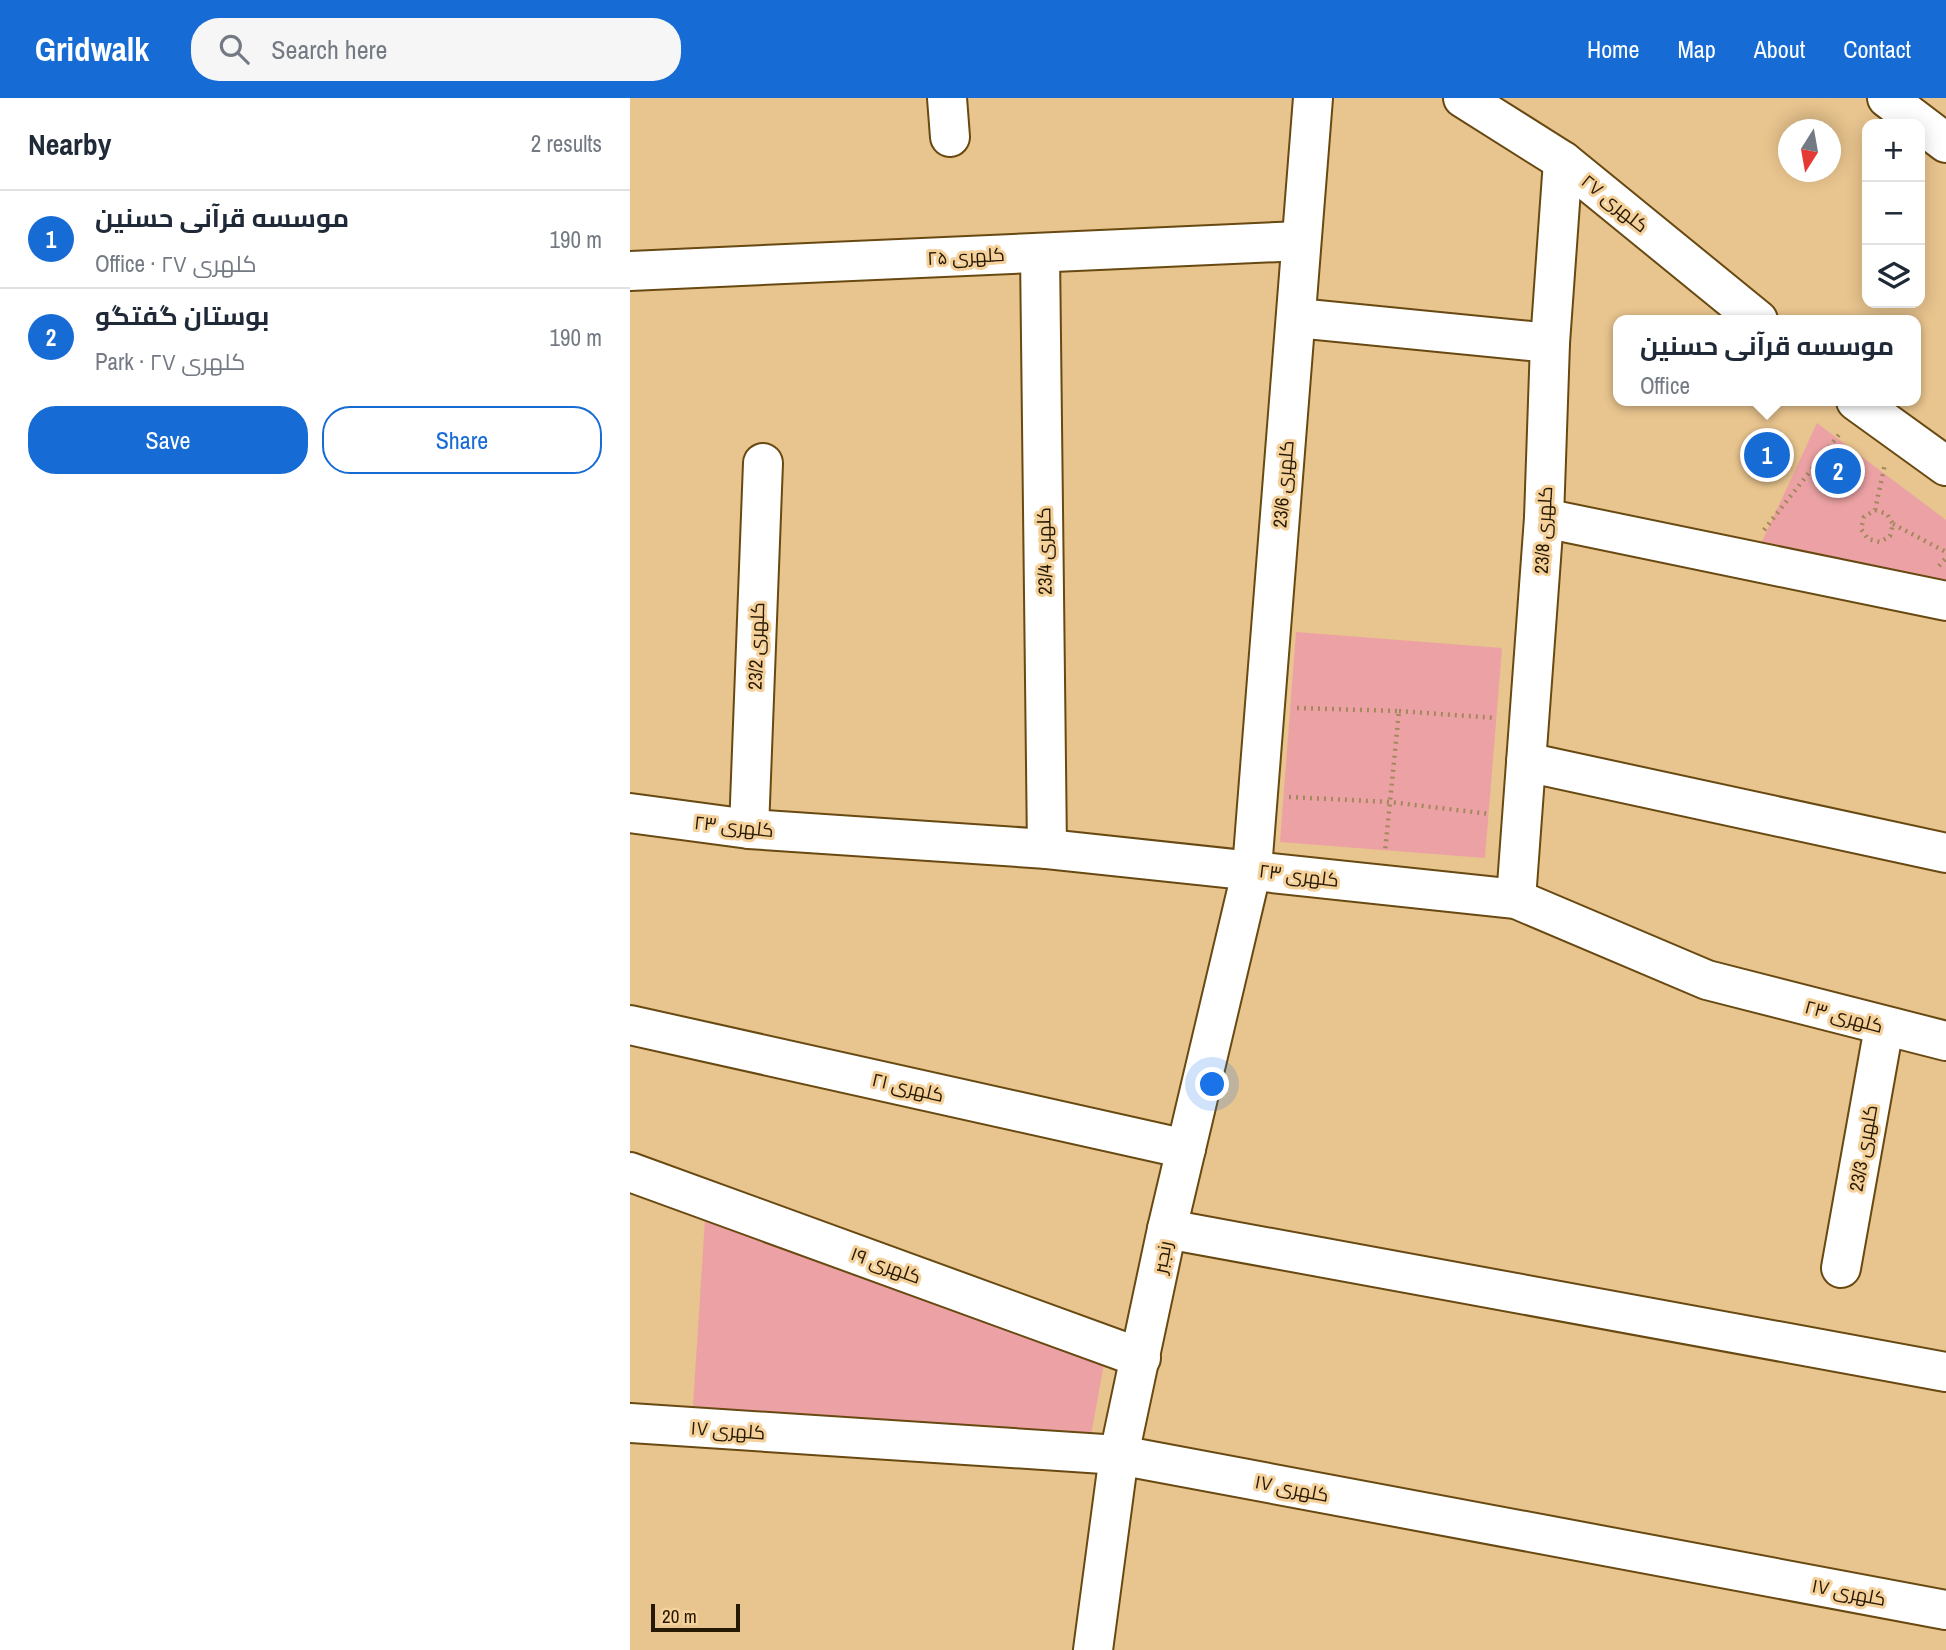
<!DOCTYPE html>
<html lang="en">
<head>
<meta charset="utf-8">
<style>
  :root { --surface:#fff; --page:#f6f6f7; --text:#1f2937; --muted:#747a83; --line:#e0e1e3; --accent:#166bd5 }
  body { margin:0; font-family:"Archivo Narrow",Cairo,sans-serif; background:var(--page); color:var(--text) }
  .controls { position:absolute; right:21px; top:21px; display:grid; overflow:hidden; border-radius:14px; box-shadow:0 4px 18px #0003 }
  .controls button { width:63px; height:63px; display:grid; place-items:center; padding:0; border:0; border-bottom:2px solid var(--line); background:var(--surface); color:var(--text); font:35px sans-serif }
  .compass { position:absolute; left:1148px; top:21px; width:63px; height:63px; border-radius:50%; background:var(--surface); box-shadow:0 4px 18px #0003; rotate:191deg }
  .scale { position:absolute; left:21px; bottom:18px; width:89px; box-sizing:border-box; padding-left:7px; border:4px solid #261904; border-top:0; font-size:19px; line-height:24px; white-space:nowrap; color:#261904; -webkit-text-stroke:5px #f5d19b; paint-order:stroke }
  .you { position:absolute; left:583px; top:987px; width:24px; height:24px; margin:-18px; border:5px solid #fff; border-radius:50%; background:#1a73e8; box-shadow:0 0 0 10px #1a73e833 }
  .badge { display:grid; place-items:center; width:46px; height:46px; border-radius:50%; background:var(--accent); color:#fff; font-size:23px; font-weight:700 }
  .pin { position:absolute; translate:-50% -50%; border:4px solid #fff; box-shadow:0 2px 7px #0006 }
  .popup { position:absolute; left:983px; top:217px; width:308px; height:91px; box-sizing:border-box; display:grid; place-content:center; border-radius:14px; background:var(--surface); filter:drop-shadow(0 2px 5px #0005); font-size:23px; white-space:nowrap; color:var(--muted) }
  .popup b { font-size:26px; color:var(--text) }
  .popup::after { content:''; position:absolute; left:50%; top:100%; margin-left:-14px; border:14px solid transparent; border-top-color:var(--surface) }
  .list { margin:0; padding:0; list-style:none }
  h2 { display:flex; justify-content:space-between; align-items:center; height:91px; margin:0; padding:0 28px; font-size:30px }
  h2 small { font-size:23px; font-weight:400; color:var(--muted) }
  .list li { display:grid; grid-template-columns:46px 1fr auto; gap:21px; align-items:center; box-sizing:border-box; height:98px; padding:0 28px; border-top:2px solid var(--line) }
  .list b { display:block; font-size:26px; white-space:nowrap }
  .list p { margin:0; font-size:23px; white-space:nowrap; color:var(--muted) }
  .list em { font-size:23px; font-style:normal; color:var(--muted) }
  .actions { display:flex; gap:14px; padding:21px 28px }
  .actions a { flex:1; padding:16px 0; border:2px solid var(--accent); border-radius:28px; text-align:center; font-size:24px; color:var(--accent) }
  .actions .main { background:var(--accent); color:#fff }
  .icon { flex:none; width:38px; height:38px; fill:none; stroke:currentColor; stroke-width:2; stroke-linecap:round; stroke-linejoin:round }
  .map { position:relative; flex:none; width:1316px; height:1552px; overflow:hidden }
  header { display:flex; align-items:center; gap:42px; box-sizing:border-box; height:98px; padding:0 35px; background:var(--accent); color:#fff }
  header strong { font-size:33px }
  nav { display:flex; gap:38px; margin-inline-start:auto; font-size:24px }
  .search { width:490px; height:63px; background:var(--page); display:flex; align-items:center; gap:18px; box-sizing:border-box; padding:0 24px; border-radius:28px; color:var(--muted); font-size:26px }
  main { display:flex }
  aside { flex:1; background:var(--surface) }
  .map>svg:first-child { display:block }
</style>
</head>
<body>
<header>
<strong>Gridwalk</strong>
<div class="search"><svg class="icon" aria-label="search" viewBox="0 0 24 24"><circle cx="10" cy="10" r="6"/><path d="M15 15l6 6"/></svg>Search here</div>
<nav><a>Home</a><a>Map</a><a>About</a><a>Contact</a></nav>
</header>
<main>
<aside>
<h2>Nearby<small>2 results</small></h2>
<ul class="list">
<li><span class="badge">1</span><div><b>موسسه قرآنی حسنین</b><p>Office · کلهری ۲۷</p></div><em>190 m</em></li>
<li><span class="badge">2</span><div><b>بوستان گفتگو</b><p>Park · کلهری ۲۷</p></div><em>190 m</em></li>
</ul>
<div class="actions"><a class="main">Save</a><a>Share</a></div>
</aside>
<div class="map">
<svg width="1316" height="1552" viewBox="0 0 1316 1552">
  <rect width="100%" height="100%" fill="#e8c48e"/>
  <g fill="#eca2a4">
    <path d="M1187 325 1316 422V503L1122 465Z"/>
    <path d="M666 534 872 550 855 760 650 744Z"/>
    <path d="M75 1121 474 1265 460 1343 63 1308Z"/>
  </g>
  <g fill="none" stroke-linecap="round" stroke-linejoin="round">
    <defs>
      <g id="minor">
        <path d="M317 0 320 39"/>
        <path d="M833 0 933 63 1128 222"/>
        <path d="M1257 0 1316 45"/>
        <path d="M410 155 417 751"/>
        <path d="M0 173 671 143"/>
        <path d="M667 220 920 245"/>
        <path d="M1226 303 1316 368"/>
        <path d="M914 420 1316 503"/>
        <path d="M896 664 1316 755"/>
        <path d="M0 715 119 731 417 751 886 801 1077 882 1316 943"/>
        <path d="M119 731 133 365"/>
        <path d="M886 801 914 420 920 245 933 63"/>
        <path d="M0 927 556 1051"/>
        <path d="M0 1074 511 1260"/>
        <path d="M537 1131 1316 1274"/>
        <path d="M1211 1170 1254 929"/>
        <path d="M0 1325 489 1357 1316 1512"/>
        <path d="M463 1552 489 1357 537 1131 622 771 683 0"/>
      </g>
    </defs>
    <use href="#minor" stroke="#684911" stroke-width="42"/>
    <g stroke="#a4885d" stroke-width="4.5" stroke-dasharray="2 5" stroke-linecap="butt">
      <path d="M1245 412 1257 416 1263 426 1260 438 1250 444 1238 441 1231 431 1234 419 1245 412 1255 366"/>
      <path d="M1263 426 1316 454"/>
      <path d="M1134 432 1211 334"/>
      <path d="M1309 468 1316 460"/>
      <path d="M667 610 769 613 755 754"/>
      <path d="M769 613 866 620"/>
      <path d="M659 699 760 704 860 716"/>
    </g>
    <use href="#minor" stroke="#fff" stroke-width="38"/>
  </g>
  <g text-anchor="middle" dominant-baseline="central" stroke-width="6" stroke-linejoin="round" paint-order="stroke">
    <g font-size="19" fill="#261904" stroke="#f5d19b">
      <text transform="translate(985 105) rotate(39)">کلهری ۲۷</text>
      <text transform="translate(336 158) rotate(-3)">کلهری ۲۵</text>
      <text transform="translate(653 386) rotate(-85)">کلهری 23/6</text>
      <text transform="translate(913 432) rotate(-87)">کلهری 23/8</text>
      <text transform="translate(414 453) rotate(-91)">کلهری 23/4</text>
      <text transform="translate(126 548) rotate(-88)">کلهری 23/2</text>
      <text transform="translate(104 728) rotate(6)">کلهری ۲۳</text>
      <text transform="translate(669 777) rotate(7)">کلهری ۲۳</text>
      <text transform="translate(1214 918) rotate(15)">کلهری ۲۳</text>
      <text transform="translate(278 989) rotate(13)">کلهری ۲۱</text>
      <text transform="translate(1233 1050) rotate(-80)">کلهری 23/3</text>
      <text transform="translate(532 1159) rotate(-79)">رنجبر</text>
      <text transform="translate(256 1167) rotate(20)">کلهری ۱۹</text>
      <text transform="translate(98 1332) rotate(4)">کلهری ۱۷</text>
      <text transform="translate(662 1390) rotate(11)">کلهری ۱۷</text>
      <text transform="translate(1219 1494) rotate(11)">کلهری ۱۷</text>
    </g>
  </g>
</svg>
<div class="controls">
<button>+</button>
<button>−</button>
<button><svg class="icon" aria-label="layers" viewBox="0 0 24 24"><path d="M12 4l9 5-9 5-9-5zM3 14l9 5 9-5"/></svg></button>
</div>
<svg class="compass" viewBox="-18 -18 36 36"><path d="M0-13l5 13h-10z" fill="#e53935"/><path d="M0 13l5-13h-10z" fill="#747a83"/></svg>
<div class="scale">20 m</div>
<div class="you"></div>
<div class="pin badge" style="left:1137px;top:357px">1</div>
<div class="popup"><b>موسسه قرآنی حسنین</b>Office</div>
<div class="pin badge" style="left:1208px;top:373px">2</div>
</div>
</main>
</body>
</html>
